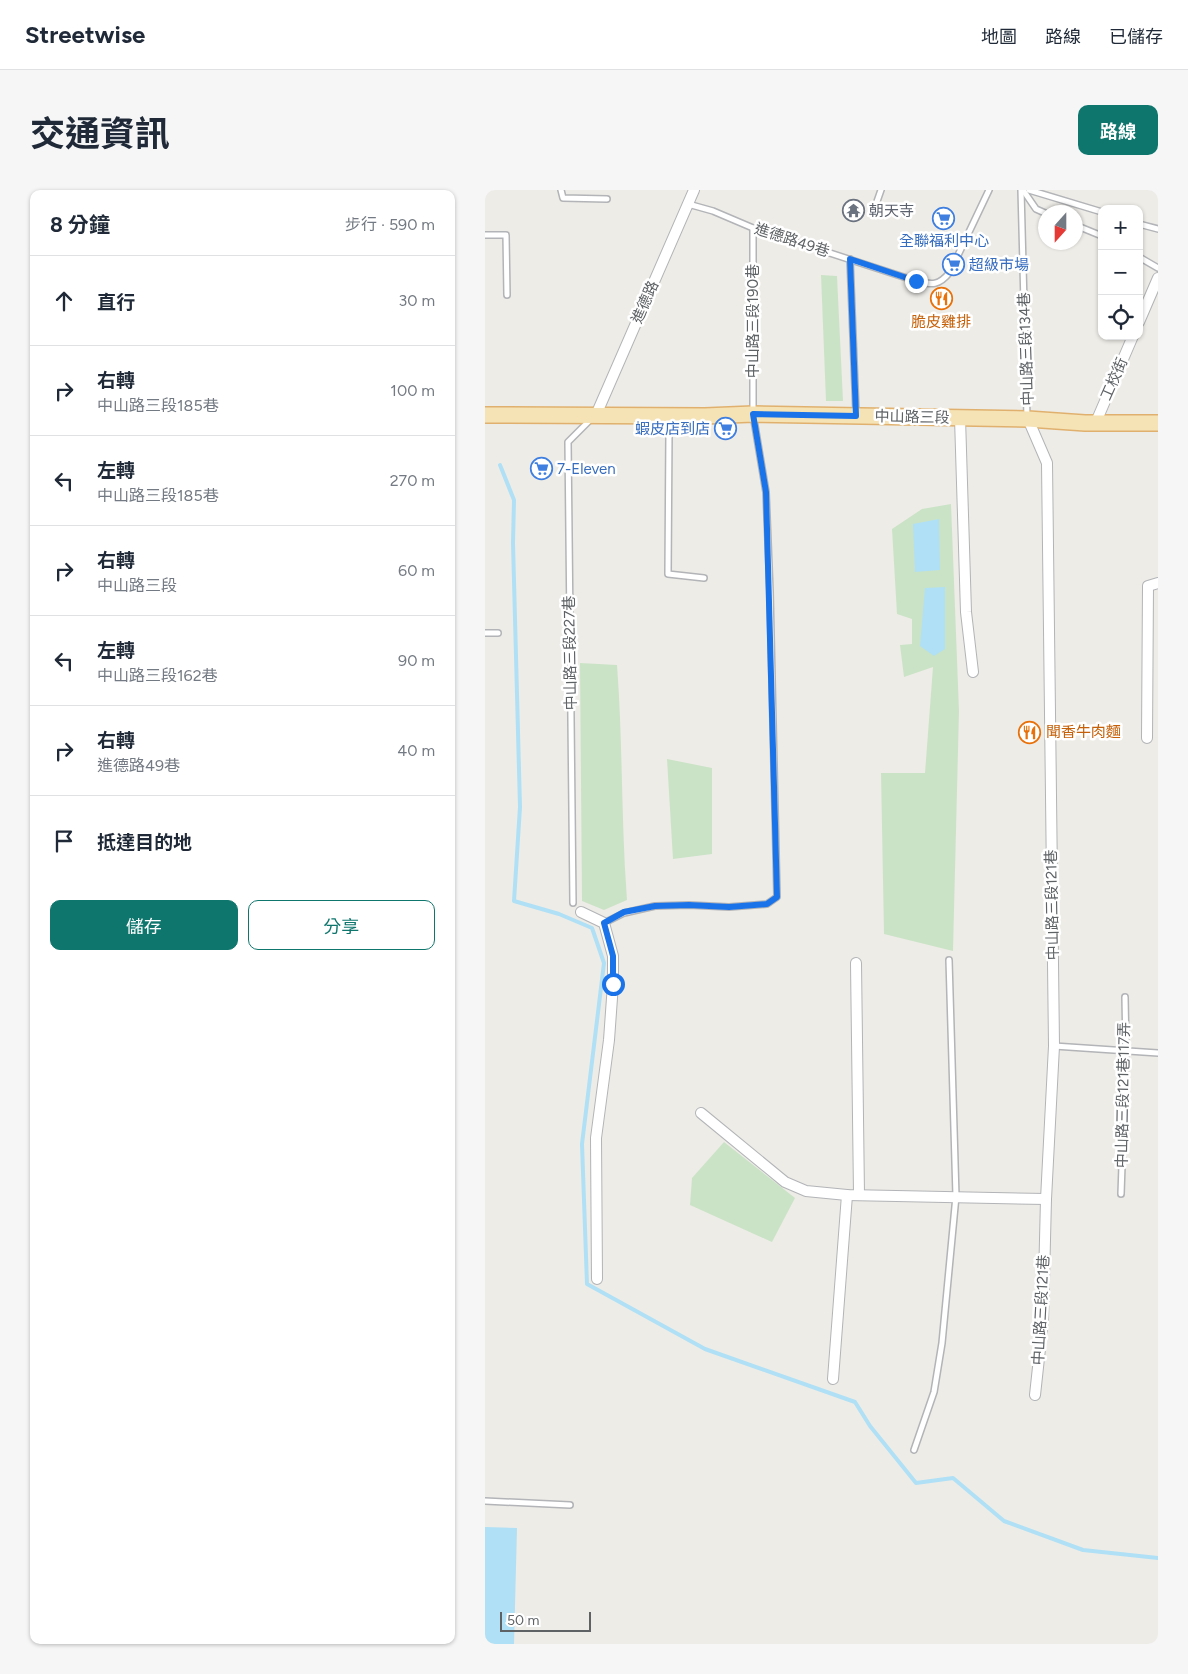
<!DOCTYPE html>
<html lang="zh-TW">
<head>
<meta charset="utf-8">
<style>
  :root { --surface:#fff; --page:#f6f6f7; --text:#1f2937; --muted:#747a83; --line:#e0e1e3; --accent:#0f766e }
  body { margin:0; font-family:Figtree,"Noto Sans TC",sans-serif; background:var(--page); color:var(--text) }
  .controls { position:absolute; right:15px; top:15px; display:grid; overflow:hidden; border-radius:10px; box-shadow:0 1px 4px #0004 }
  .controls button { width:45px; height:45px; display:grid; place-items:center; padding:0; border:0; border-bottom:1px solid var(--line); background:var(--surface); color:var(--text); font:25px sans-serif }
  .compass { position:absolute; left:553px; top:15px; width:45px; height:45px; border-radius:50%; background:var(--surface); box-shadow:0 1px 4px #0004; rotate:201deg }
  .scale { position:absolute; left:15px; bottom:12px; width:91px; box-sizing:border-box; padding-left:5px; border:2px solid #5e6265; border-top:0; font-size:14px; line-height:18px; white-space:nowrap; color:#5e6265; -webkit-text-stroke:4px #fff; paint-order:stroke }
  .stop { position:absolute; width:15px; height:15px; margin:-11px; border:4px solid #1a73e8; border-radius:50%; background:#fff }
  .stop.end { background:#1a73e8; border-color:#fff; box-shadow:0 1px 5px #0008 }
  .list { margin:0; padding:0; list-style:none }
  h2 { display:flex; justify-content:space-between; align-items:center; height:65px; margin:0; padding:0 20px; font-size:21px }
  h2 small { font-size:16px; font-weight:400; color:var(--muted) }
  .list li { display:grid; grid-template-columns:32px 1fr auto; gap:15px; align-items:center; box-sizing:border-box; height:90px; padding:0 20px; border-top:1px solid var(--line) }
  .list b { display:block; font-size:19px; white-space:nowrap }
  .list p { margin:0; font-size:16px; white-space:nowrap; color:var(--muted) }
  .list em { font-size:16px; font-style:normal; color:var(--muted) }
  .actions { display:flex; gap:10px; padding:15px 20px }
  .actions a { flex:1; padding:11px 0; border:1px solid var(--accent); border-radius:10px; text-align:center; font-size:18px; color:var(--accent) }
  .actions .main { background:var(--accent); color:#fff }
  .icon { flex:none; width:28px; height:28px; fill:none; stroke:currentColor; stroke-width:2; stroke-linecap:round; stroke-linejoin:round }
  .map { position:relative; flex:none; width:673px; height:1454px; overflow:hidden; border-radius:10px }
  header { display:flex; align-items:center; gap:30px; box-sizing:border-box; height:70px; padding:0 25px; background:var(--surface); border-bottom:1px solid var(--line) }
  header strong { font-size:24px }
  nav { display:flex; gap:28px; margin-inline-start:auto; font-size:18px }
  .intro { display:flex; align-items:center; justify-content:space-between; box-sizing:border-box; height:120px; padding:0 30px }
  h1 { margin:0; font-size:35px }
  .button { padding:12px 22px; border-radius:10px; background:var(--accent); color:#fff; font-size:18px; font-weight:700 }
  main { display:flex; gap:30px; padding:0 30px }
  aside { flex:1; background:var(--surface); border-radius:10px; box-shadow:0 1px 4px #0004 }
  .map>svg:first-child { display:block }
</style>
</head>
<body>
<header>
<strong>Streetwise</strong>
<nav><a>地圖</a><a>路線</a><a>已儲存</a></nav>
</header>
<div class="intro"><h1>交通資訊</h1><a class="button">路線</a></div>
<main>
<aside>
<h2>8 分鐘<small>步行 · 590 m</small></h2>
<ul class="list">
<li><svg class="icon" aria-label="ahead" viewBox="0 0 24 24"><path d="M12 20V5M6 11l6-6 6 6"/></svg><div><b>直行</b></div><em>30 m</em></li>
<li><svg class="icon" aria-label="right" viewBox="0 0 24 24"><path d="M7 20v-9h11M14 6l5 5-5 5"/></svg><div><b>右轉</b><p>中山路三段185巷</p></div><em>100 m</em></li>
<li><svg class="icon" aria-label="left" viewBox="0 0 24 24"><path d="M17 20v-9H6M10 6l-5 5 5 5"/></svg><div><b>左轉</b><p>中山路三段185巷</p></div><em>270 m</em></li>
<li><svg class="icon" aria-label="right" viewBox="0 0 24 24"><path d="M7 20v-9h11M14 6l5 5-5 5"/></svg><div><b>右轉</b><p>中山路三段</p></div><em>60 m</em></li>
<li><svg class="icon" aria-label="left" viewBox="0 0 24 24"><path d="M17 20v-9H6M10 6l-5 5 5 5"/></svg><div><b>左轉</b><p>中山路三段162巷</p></div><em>90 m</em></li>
<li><svg class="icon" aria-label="right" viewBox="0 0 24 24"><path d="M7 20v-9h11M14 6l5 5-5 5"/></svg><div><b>右轉</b><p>進德路49巷</p></div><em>40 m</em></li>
<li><svg class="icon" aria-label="arrive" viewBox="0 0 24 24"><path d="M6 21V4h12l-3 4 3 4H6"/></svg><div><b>抵達目的地</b></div></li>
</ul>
<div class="actions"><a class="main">儲存</a><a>分享</a></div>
</aside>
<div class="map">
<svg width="673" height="1454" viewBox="0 0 673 1454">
  <rect width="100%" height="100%" fill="#eeece7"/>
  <g fill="#cae3c6">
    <path d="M336 85 352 86 358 211H341Z"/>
    <path d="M466 314 474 521 468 761 399 744 396 583H440L448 477 419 487 415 455 427 454V429L412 424 407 339 437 319Z"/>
    <path d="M95 473 132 475C138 554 136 632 142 710L119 720 97 711Z"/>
    <path d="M182 569 227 578V664L188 669Z"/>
    <path d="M239 952 310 1008 287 1052 205 1015 207 988Z"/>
  </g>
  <g fill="#b0e0f5">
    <path d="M454 329 455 380 430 382 428 334Z"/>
    <path d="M460 397V459L449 466 435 456 440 398Z"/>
    <path d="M0 1337 32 1338 29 1454H0Z"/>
  </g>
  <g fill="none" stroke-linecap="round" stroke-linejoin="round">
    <path stroke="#b0e0f5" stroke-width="4" d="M15 275 29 310 28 353 35 617 29 711 74 724 107 738 119 773 97 954 102 1094 220 1159 370 1212 385 1236 431 1293 468 1288 519 1331 598 1360 673 1368"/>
    <defs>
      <g id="service">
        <path d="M76 0 78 8 122 9"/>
        <path d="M536 0 542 227"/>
        <path d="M538 0 551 19 560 23"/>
        <path d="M544 0 617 22"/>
        <path d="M203 14 228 21 268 38 431 91C447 95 454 96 465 82L504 0"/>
        <path d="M389 20 396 0"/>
        <path d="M654 34 673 39"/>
        <path d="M590 35 617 46"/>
        <path d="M0 45H21L22 105"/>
        <path d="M654 67 673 78"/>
        <path d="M365 69 371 223"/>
        <path d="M181 228 184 242 183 384 219 388"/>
        <path d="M0 443H13"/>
        <path d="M88 713 83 252 107 228"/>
        <path d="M119 733 139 723 170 716 204 715 244 717 282 714 292 707 285 401 281 302 268 224V38"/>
        <path d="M569 856 673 863"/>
        <path d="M636 1004 641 860 640 807"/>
        <path d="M429 1260 449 1202 457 1153 471 1006 464 770"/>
        <path d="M0 1311 85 1315"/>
      </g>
      <g id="minor">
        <path d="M654 132 673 88"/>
        <path d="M111 225 209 0"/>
        <path d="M475 228 481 422 488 482"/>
        <path d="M543 229 562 273 569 856 561 1009 558 1131 550 1205"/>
        <path d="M611 232 648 146"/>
        <path d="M662 548 663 396 673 393"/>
        <path d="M96 722 119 733 128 766V794L124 850 111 948 112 1089"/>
        <path d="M371 773 374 1004"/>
        <path d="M216 923 300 992 321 1001 362 1005 561 1009"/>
        <path d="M348 1189 362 1005"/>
      </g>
      <path id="primary" d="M0 225 220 226 268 224 543 229 600 233H673"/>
    </defs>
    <use href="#service" stroke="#b2b4b7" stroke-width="8"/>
    <use href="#minor" stroke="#b2b4b7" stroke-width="12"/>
    <use href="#primary" stroke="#e0b16e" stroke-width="18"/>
    <use href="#service" stroke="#fff" stroke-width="5"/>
    <use href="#minor" stroke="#fff" stroke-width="10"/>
    <use href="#primary" stroke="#f5e2b5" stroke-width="15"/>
  </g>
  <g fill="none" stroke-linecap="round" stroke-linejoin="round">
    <path stroke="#1a73e8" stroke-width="6" d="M128 794V766L119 733 139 722 170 716 204 715 244 717 282 714 292 707 281 302 268 224 371 226 365 69 431 91"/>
  </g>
  <defs>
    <symbol id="temple-ring" viewBox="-11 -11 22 22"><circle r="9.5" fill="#fff" stroke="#6b7280" stroke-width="1.5"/><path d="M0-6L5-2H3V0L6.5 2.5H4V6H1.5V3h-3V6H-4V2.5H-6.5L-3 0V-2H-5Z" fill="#6b7280"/></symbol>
    <symbol id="supermarket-ring" viewBox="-11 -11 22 22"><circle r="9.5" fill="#fff" stroke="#3f7fe0" stroke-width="1.5"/><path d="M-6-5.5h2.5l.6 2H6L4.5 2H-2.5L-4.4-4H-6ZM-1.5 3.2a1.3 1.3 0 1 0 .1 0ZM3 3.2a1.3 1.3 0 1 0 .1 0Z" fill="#3f7fe0"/></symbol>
    <symbol id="restaurant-ring" viewBox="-11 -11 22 22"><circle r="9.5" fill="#fff" stroke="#e8710a" stroke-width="1.5"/><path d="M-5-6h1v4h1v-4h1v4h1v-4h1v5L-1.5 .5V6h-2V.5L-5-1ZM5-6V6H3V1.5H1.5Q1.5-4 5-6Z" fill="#e8710a"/></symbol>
  </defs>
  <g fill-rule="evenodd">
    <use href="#temple-ring" x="356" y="8" width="25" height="25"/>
    <use href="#supermarket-ring" x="446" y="16" width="25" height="25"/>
    <use href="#supermarket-ring" x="456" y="62" width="25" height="25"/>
    <use href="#restaurant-ring" x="444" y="96" width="25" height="25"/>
    <use href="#supermarket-ring" x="228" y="226" width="25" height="25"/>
    <use href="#supermarket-ring" x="44" y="266" width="25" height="25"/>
    <use href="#restaurant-ring" x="532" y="530" width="25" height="25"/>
  </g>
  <g text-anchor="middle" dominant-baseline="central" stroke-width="5" stroke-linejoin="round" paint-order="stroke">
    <g font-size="15" fill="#5b616d" stroke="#fff" text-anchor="start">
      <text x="384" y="21">朝天寺</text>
    </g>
    <g font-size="15" fill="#5e6265" stroke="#fff">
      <text transform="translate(307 50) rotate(18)">進德路49巷</text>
      <text transform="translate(160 112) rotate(-66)">進德路</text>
      <text transform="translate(268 131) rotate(-90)">中山路三段190巷</text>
      <text transform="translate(541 159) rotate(-92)">中山路三段134巷</text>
      <text transform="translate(629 189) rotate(-66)">工校街</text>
      <text transform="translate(427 227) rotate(1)">中山路三段</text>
      <text transform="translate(85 463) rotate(-91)">中山路三段227巷</text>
      <text transform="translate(567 715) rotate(-91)">中山路三段121巷</text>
      <text transform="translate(638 905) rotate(-89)">中山路三段121巷117弄</text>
      <text transform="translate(556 1120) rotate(-87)">中山路三段121巷</text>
    </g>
    <g font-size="15" fill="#366cbe" stroke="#fff" text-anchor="start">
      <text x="459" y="51" text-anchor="middle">全聯福利中心</text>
      <text x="484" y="75">超級市場</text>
      <text x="225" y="239" text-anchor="end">蝦皮店到店</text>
      <text x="72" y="279">7-Eleven</text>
    </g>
    <g font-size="15" fill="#c56008" stroke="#fff">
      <text x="456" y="132">脆皮雞排</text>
      <text x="561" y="542" text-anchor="start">聞香牛肉麵</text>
    </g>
  </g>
</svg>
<div class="controls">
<button>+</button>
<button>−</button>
<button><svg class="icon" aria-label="locate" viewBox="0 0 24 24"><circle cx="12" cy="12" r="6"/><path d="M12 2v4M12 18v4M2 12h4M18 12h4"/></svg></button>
</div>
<svg class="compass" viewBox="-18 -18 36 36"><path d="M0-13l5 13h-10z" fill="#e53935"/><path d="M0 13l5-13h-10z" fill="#747a83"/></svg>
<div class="scale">50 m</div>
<div class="stop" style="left:128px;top:794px"></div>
<div class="stop end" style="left:431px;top:91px"></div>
</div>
</main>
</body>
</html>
